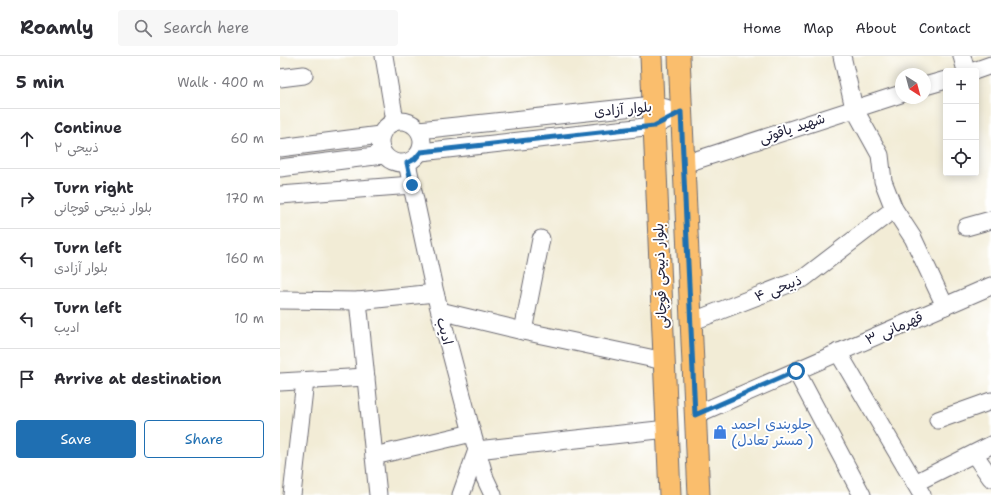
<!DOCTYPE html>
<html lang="en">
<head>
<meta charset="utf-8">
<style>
  :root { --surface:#fff; --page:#f7f7f7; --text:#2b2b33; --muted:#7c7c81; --line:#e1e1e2; --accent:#1f6fb2 }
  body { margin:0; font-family:"Shantell Sans","Playpen Sans Arabic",sans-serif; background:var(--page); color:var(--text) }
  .controls { position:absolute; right:12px; top:12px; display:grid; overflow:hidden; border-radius:4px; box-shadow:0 2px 10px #0003 }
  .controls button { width:36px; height:36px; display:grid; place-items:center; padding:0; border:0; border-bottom:1px solid var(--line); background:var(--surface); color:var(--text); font:20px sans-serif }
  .compass { position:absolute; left:615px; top:12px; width:36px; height:36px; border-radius:50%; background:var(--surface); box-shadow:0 2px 10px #0003; rotate:144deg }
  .stop { position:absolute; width:12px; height:12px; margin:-9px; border:3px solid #1f6fb2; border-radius:50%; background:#fff }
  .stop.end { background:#1f6fb2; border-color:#fff; box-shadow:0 1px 4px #0008 }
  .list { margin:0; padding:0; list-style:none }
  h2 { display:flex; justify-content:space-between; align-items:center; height:52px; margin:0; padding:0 16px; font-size:17px }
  h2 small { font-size:13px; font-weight:400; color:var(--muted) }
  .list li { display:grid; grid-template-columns:26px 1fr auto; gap:12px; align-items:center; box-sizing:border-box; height:60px; padding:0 16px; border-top:1px solid var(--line) }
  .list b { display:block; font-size:15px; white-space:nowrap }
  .list p { margin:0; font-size:13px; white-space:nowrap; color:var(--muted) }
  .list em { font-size:13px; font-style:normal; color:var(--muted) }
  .actions { display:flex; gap:8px; padding:12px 16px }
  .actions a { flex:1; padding:9px 0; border:1px solid var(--accent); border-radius:4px; text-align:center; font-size:14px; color:var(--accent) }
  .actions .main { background:var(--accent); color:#fff }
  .icon { flex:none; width:22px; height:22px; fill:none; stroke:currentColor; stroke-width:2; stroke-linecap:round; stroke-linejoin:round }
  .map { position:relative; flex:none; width:711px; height:439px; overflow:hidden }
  header { display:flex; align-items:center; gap:24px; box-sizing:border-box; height:56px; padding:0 20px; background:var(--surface); border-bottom:1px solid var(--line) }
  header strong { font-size:19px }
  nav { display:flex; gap:22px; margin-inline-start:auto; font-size:14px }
  .search { width:280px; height:36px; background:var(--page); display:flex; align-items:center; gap:10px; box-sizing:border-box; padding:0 14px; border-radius:4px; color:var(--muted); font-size:15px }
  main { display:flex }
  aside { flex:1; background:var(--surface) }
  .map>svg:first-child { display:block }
</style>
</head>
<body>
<header>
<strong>Roamly</strong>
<div class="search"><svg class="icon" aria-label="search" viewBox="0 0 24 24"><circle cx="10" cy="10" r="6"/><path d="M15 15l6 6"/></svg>Search here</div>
<nav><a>Home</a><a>Map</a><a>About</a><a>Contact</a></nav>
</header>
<main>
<aside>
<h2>5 min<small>Walk · 400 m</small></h2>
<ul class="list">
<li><svg class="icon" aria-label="ahead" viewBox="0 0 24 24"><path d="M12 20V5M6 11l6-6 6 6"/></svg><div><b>Continue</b><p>ذبیحی ۲</p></div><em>60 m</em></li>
<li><svg class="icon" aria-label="right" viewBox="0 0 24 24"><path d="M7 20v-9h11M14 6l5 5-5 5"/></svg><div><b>Turn right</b><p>بلوار ذبیحی قوچانی</p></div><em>170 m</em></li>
<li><svg class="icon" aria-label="left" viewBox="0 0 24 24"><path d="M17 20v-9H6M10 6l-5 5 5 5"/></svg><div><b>Turn left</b><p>بلوار آزادی</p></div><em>160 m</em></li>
<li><svg class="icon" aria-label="left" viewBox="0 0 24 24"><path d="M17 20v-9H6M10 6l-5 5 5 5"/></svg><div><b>Turn left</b><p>ادیب</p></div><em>10 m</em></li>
<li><svg class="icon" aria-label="arrive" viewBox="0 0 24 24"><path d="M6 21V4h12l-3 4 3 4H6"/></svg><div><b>Arrive at destination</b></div></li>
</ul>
<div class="actions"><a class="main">Save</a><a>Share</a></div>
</aside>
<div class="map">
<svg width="711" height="439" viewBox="0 0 711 439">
  <rect width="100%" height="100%" fill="#fff"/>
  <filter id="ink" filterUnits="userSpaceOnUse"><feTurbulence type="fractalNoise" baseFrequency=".025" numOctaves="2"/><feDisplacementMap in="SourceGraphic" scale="8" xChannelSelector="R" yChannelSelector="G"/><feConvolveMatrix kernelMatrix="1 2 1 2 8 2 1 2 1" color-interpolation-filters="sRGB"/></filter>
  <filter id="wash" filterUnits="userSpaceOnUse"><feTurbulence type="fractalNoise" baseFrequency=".012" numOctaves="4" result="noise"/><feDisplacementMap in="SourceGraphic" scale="16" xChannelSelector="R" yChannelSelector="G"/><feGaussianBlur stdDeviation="0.9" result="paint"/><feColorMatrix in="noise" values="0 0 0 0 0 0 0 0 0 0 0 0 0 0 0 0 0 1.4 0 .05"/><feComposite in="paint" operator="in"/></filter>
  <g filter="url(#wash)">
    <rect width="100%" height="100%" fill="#f2ecd6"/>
  </g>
  <g filter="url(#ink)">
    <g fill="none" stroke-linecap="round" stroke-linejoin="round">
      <defs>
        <g id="minor">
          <path d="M104 0 115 65"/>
          <path d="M562 0 574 52 600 99 603 125 614 153 633 182 665 250"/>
          <path d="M682 0 686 15"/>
          <path d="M694 15 711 9"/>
          <path d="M0 22 24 19"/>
          <path d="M645 30 666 24"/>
          <circle cx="121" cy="86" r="21"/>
          <path d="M139 74 373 49 386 52"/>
          <path d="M0 92 100 79"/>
          <path d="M141 96 374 70 401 56"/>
          <path d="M127 107 155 237 192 377 205 422 213 439"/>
          <path d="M404 108 621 38"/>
          <path d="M0 112 103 99"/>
          <path d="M0 139 132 129"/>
          <path d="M686 171 711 164"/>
          <path d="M0 244 78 245 155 237"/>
          <path d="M78 245 98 439"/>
          <path d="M160 255 243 275 384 305"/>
          <path d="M411 266 524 222 614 153"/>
          <path d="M243 275 261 183"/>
          <path d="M558 296 642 439"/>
          <path d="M516 315 582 439"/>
          <path d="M0 326 86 321"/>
          <path d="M415 359 711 230"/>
          <path d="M658 364 711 345"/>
          <path d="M694 398 711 422"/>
          <path d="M94 400 192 377"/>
          <path d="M635 427 711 389"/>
          <path d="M12 439 25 325"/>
          <path d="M181 439 197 394 387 373"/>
        </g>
        <g id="major">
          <path d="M371 0 390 439"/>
          <path d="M399 0 419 439"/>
        </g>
      </defs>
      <use href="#minor" stroke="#6b6971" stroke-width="19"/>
      <use href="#major" stroke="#6b6971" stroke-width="23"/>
      <use href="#minor" stroke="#fff" stroke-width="17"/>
      <use href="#major" stroke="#fabe6d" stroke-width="21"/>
    </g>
  </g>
  <g fill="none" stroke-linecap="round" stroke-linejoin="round" filter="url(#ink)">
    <path stroke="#1f6fb2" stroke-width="5" d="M132 129 127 107 135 103 141 96 374 70 401 56 415 359 516 315"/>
  </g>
  <defs>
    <symbol id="shop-bare" viewBox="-9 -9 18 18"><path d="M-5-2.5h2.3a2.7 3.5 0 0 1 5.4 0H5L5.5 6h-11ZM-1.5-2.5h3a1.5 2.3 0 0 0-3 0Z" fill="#3f7fe0" stroke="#fff" stroke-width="2.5" paint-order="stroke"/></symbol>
  </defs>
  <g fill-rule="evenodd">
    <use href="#shop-bare" x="430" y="366" width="20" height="20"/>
  </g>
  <g text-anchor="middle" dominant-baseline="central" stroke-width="4" stroke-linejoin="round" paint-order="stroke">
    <g font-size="14" fill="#22223b" stroke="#fff">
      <text transform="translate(343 53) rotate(-5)">بلوار آزادی</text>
      <text transform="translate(512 72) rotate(-18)">شهید یاقوتی</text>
      <text transform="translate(380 220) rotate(-92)">بلوار ذبیحی قوچانی</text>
      <text transform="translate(498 232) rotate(-22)">ذبیحی ۴</text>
      <text transform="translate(614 272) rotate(-24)">قهرمانی ۳</text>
      <text transform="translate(165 275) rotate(76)">ادیب</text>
    </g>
    <g font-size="14" fill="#366cbe" stroke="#fff" text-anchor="start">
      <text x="451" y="368">جلوبندی احمد<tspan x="451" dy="16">(مستر تعادل )</tspan></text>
    </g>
  </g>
</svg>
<div class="controls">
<button>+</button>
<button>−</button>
<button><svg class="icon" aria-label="locate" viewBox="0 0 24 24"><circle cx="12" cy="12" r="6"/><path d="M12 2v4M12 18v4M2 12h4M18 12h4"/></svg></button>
</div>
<svg class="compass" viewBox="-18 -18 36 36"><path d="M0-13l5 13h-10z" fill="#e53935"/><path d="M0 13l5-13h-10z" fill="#7c7c81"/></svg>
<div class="stop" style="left:516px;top:315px"></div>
<div class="stop end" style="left:132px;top:129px"></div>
</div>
</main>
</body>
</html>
